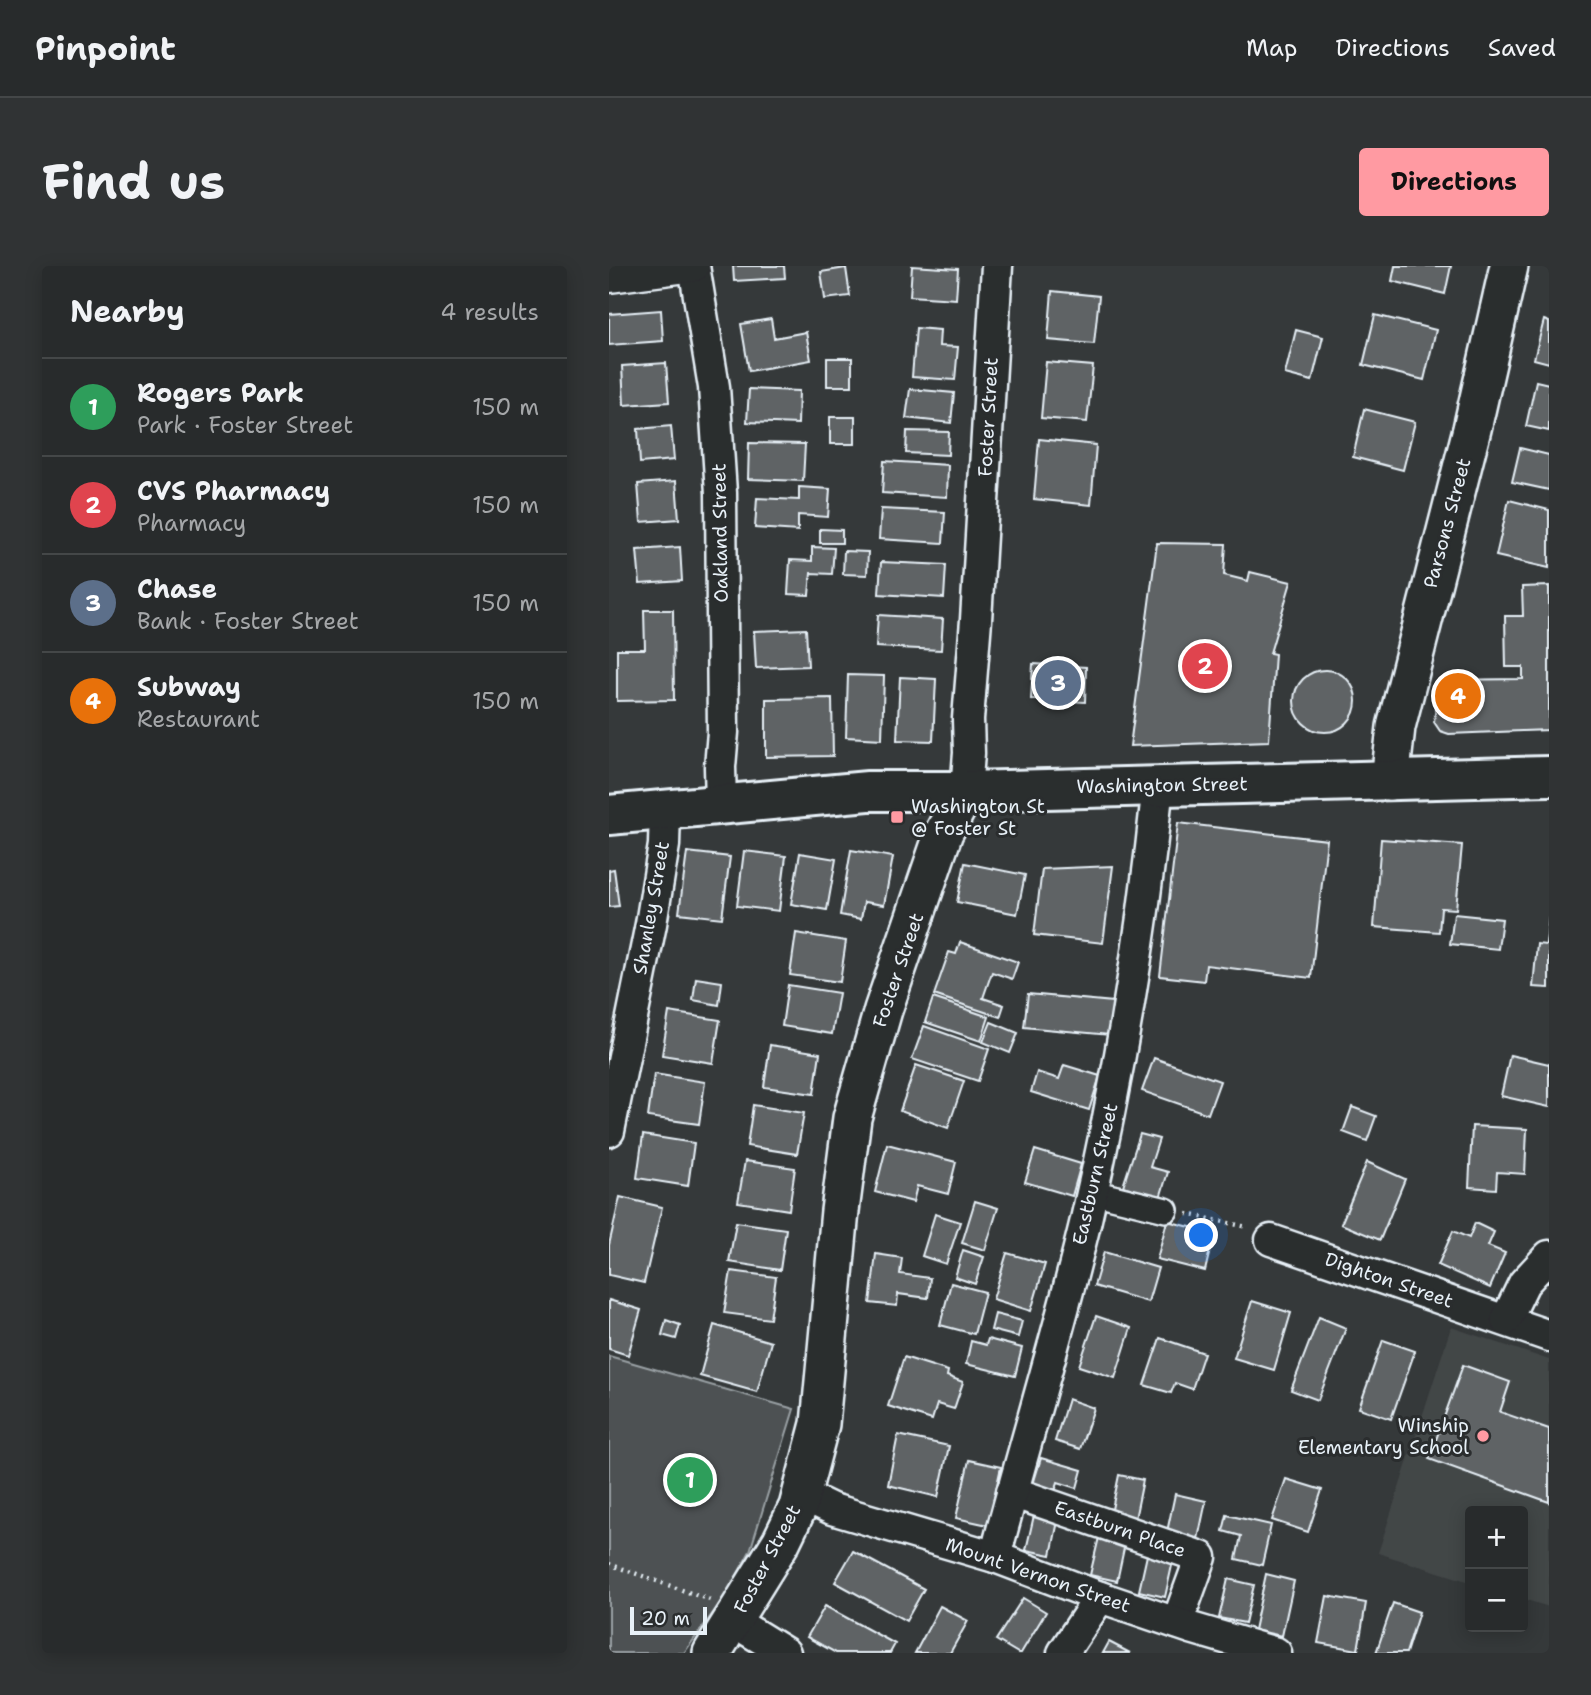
<!DOCTYPE html>
<html lang="en">
<head>
<meta charset="utf-8">
<style>
  :root { --surface:#282b2c; --page:#303334; --text:#f1f3f6; --muted:#a5a7a9; --line:#444748; --accent:#ff9aa2 }
  body { margin:0; font-family:"Shantell Sans",sans-serif; background:var(--page); color:var(--text) }
  .controls { position:absolute; right:21px; bottom:21px; display:grid; overflow:hidden; border-radius:7px; box-shadow:0 4px 18px #0003 }
  .controls button { width:63px; height:63px; display:grid; place-items:center; padding:0; border:0; border-bottom:2px solid var(--line); background:var(--surface); color:var(--text); font:35px sans-serif }
  .scale { position:absolute; left:21px; bottom:18px; width:77px; box-sizing:border-box; padding-left:7px; border:4px solid #e8f1f8; border-top:0; font-size:19px; line-height:24px; white-space:nowrap; color:#e8f1f8; -webkit-text-stroke:5px #2a2d2e; paint-order:stroke }
  .you { position:absolute; left:593px; top:970px; width:24px; height:24px; margin:-18px; border:5px solid #fff; border-radius:50%; background:#1a73e8; box-shadow:0 0 0 10px #1a73e833 }
  .badge { display:grid; place-items:center; width:46px; height:46px; border-radius:50%; background:var(--accent); color:#fff; font-size:23px; font-weight:700 }
  .pin { position:absolute; translate:-50% -50%; border:4px solid #fff; box-shadow:0 2px 7px #0006 }
  .list { margin:0; padding:0; list-style:none }
  h2 { display:flex; justify-content:space-between; align-items:center; height:91px; margin:0; padding:0 28px; font-size:30px }
  h2 small { font-size:23px; font-weight:400; color:var(--muted) }
  .list li { display:grid; grid-template-columns:46px 1fr auto; gap:21px; align-items:center; box-sizing:border-box; height:98px; padding:0 28px; border-top:2px solid var(--line) }
  .list b { display:block; font-size:26px; white-space:nowrap }
  .list p { margin:0; font-size:23px; white-space:nowrap; color:var(--muted) }
  .list em { font-size:23px; font-style:normal; color:var(--muted) }
  .map { position:relative; flex:none; width:940px; height:1387px; overflow:hidden; border-radius:7px }
  header { display:flex; align-items:center; gap:42px; box-sizing:border-box; height:98px; padding:0 35px; background:var(--surface); border-bottom:2px solid var(--line) }
  header strong { font-size:33px }
  nav { display:flex; gap:38px; margin-inline-start:auto; font-size:24px }
  .intro { display:flex; align-items:center; justify-content:space-between; box-sizing:border-box; height:168px; padding:0 42px }
  h1 { margin:0; font-size:49px }
  .button { padding:18px 32px; border-radius:7px; background:var(--accent); color:#111; font-size:24px; font-weight:700 }
  main { display:flex; gap:42px; padding:0 42px }
  aside { flex:1; background:var(--surface); border-radius:7px; box-shadow:0 4px 18px #0003 }
  .map>svg:first-child { display:block }
</style>
</head>
<body>
<header>
<strong>Pinpoint</strong>
<nav><a>Map</a><a>Directions</a><a>Saved</a></nav>
</header>
<div class="intro"><h1>Find us</h1><a class="button">Directions</a></div>
<main>
<aside>
<h2>Nearby<small>4 results</small></h2>
<ul class="list">
<li><span class="badge" style="background:#2e9e5b">1</span><div><b>Rogers Park</b><p>Park · Foster Street</p></div><em>150 m</em></li>
<li><span class="badge" style="background:#e0444e">2</span><div><b>CVS Pharmacy</b><p>Pharmacy</p></div><em>150 m</em></li>
<li><span class="badge" style="background:#5c6f8a">3</span><div><b>Chase</b><p>Bank · Foster Street</p></div><em>150 m</em></li>
<li><span class="badge" style="background:#e8710a">4</span><div><b>Subway</b><p>Restaurant</p></div><em>150 m</em></li>
</ul>
</aside>
<div class="map">
<svg width="940" height="1387" viewBox="0 0 940 1387">
  <rect width="100%" height="100%" fill="#35393a"/>
  <filter id="ink" filterUnits="userSpaceOnUse"><feTurbulence type="fractalNoise" baseFrequency=".0143" numOctaves="2"/><feDisplacementMap in="SourceGraphic" scale="14" xChannelSelector="R" yChannelSelector="G"/><feConvolveMatrix kernelMatrix="1 2 1 2 8 2 1 2 1" color-interpolation-filters="sRGB"/></filter>
  <g filter="url(#ink)">
    <path fill="#424647" d="M842 1061 940 1094V1341L914 1333V1245H861V1316L769 1287Z"/>
    <path fill="#4d5152" stroke="#9aa1a5" stroke-width="2" d="M0 1090 185 1143 141 1285 119 1326 75 1387H0Z"/>
    <g fill="#5f6365" stroke="#e8f1f8" stroke-width="2">
      <path d="M124 0H175L176 12 125 15Z"/>
      <path d="M303 0 349 3 347 33 301 30Z"/>
      <path d="M786 0H842L836 28 783 15Z"/>
      <path d="M237 2 241 30 216 33 212 6Z"/>
      <path d="M443 25 490 30 485 78 439 74Z"/>
      <path d="M52 44 54 75 0 79V48Z"/>
      <path d="M766 49 827 64 815 114 754 99Z"/>
      <path d="M162 53 165 72 197 66 202 94 140 105 132 58Z"/>
      <path d="M935 54 940 56V97L925 93Z"/>
      <path d="M307 62 331 64 330 80 349 81 346 114 303 111Z"/>
      <path d="M687 64 714 71 703 115 676 108Z"/>
      <rect x="218" y="92" width="25" height="28"/>
      <path d="M437 96 484 100 478 156 432 152Z"/>
      <path d="M57 97 60 136 15 139 13 100Z"/>
      <path d="M927 115 940 118V165L917 160Z"/>
      <path d="M140 123 190 125 189 158 138 156Z"/>
      <path d="M301 123 345 127 342 157 297 152Z"/>
      <path d="M755 143 806 156 794 204 744 191Z"/>
      <rect x="221" y="151" width="25" height="27"/>
      <path d="M62 160 65 194 31 197 29 163Z"/>
      <path d="M298 165 340 166 339 189 297 187Z"/>
      <path d="M430 173 487 179 482 239 425 233Z"/>
      <path d="M140 177 196 178 194 215 139 213Z"/>
      <path d="M911 182 940 189V224L903 216Z"/>
      <path d="M275 195 339 199 338 231 273 227Z"/>
      <path d="M67 215 70 253 32 256 29 218Z"/>
      <path d="M190 221 221 223 219 251 189 249V265L146 262 148 232 190 234Z"/>
      <path d="M900 234 940 244V302L887 290Z"/>
      <path d="M272 243 336 246 334 277 270 273Z"/>
      <path d="M211 263 233 264V277H211Z"/>
      <path d="M548 277 617 278 615 309 639 315 641 306 682 316 661 387 666 388 660 475 521 480Z"/>
      <path d="M71 281 73 315 31 318 28 284Z"/>
      <path d="M203 281 225 282 223 308 202 307 200 329 179 328 181 294 203 295Z"/>
      <path d="M235 285 259 286 258 309 234 308Z"/>
      <path d="M272 296 337 299 335 332 270 328Z"/>
      <path d="M940 320V464L840 468 831 465 825 456 830 414 914 413V401H897L896 350H914L913 321Z"/>
      <path d="M35 344H64L65 434 8 435V383H36Z"/>
      <path d="M269 349 334 353 332 384 267 381Z"/>
      <path d="M197 363 199 400 147 402 145 365Z"/>
      <path d="M424 398 477 401 476 436 422 433Z"/>
      <circle cx="716" cy="435" r="31"/>
      <path d="M239 409 275 410 273 473 237 471Z"/>
      <path d="M291 411 327 413 324 475 288 474Z"/>
      <path d="M223 432 224 490 157 491V433Z"/>
      <path d="M569 557 718 574 702 712 597 699 595 715 551 710Z"/>
      <path d="M772 573 853 579 847 643 832 642 830 666 765 661Z"/>
      <path d="M242 584 284 591 275 639 255 636 252 653 231 649Z"/>
      <path d="M135 585 177 590 170 645 128 640Z"/>
      <path d="M78 586 121 591 113 652 70 647Z"/>
      <path d="M191 587 227 593 218 644 182 638Z"/>
      <path d="M356 597 416 609 408 648 348 636Z"/>
      <path d="M504 600 494 677 425 669 433 603Z"/>
      <path d="M5 603 10 640 0 641V604Z"/>
      <path d="M845 648 893 653 889 683 841 678Z"/>
      <path d="M940 650V722L924 721 928 678 937 679Z"/>
      <path d="M187 667 237 675 231 716 181 709Z"/>
      <path d="M351 676 409 696 403 713 383 706 374 732 395 739 391 751 325 729 340 686 347 688Z"/>
      <path d="M87 712 113 716 110 739 84 734Z"/>
      <path d="M179 719 230 727 223 768 173 760Z"/>
      <path d="M419 728 504 736 501 769 415 761Z"/>
      <path d="M324 732 380 751 372 775 316 756Z"/>
      <path d="M60 746 111 754 104 797 53 789Z"/>
      <path d="M382 756 409 767 401 787 374 776Z"/>
      <path d="M315 760 380 783 369 815 303 793Z"/>
      <path d="M161 779 211 787 205 828 155 821Z"/>
      <path d="M901 789 940 798V841L892 830Z"/>
      <path d="M545 792 611 815 599 848 533 825Z"/>
      <path d="M307 799 355 815 339 862 291 845Z"/>
      <path d="M455 799 491 810 480 844 422 826 428 806 450 813Z"/>
      <path d="M45 808 96 816 90 858 39 851Z"/>
      <path d="M144 839 195 847 188 888 138 880Z"/>
      <path d="M743 841 767 850 758 875 734 866Z"/>
      <path d="M863 860 918 863 916 908 888 906 887 923 860 921Z"/>
      <path d="M531 868 550 873 541 901 559 906 551 932 514 920Z"/>
      <path d="M34 869 85 877 79 920 28 912Z"/>
      <path d="M278 878 347 896 339 928 308 920 304 936 266 926Z"/>
      <path d="M426 884 472 898 463 930 416 916Z"/>
      <path d="M136 895 186 902 180 944 129 936Z"/>
      <path d="M758 896 796 913 771 974 732 958Z"/>
      <path d="M11 931 53 941 35 1017 0 1009V979Z"/>
      <path d="M366 935 389 942 376 984 353 977Z"/>
      <path d="M326 948 351 956 337 998 313 990Z"/>
      <path d="M558 955 605 967 596 1005 548 993Z"/>
      <path d="M127 956 177 963 171 1004 120 996Z"/>
      <path d="M866 957 885 966 879 980 896 987 881 1022 829 999 844 965 860 972Z"/>
      <path d="M354 984 375 991 366 1018 346 1011Z"/>
      <path d="M495 986 549 1002 539 1036 485 1020Z"/>
      <path d="M398 987 436 998 422 1045 384 1033Z"/>
      <path d="M267 988 293 992 291 1008 321 1012 319 1032 289 1028 288 1040 261 1037Z"/>
      <path d="M122 1005 167 1011 161 1053 115 1047Z"/>
      <path d="M342 1017 376 1026 365 1068 331 1059Z"/>
      <path d="M0 1034 32 1044 19 1089 0 1083Z"/>
      <path d="M643 1035 682 1047 665 1104 625 1092Z"/>
      <path d="M386 1048 413 1055 409 1071 382 1064Z"/>
      <path d="M487 1050 522 1062 506 1112 470 1100Z"/>
      <path d="M710 1051 737 1062 709 1134 682 1124Z"/>
      <path d="M57 1054 71 1059 67 1073 53 1069Z"/>
      <path d="M105 1059 162 1076 148 1126 91 1110Z"/>
      <path d="M551 1072 595 1087 583 1123 566 1117 562 1127 535 1119Z"/>
      <path d="M379 1073 413 1082 406 1110 357 1098 362 1075 377 1079Z"/>
      <path d="M774 1074 806 1085 782 1153 750 1142Z"/>
      <path d="M295 1091 339 1105 338 1110 354 1116 345 1143 328 1138 323 1154 279 1140Z"/>
      <path d="M854 1099 901 1116 891 1146 940 1163V1236L820 1193Z"/>
      <path d="M459 1133 485 1142 471 1183 446 1175Z"/>
      <path d="M289 1169 340 1180 329 1231 279 1219Z"/>
      <path d="M432 1192 473 1204 468 1222 449 1216 444 1231 422 1225Z"/>
      <path d="M360 1194 392 1201 379 1259 347 1252Z"/>
      <path d="M510 1209 534 1214 526 1253 502 1248Z"/>
      <path d="M677 1213 713 1224 699 1266 663 1254Z"/>
      <path d="M566 1228 597 1235 589 1273 558 1266Z"/>
      <path d="M426 1245 450 1250 442 1289 417 1284Z"/>
      <path d="M618 1249 662 1259 653 1299 627 1293 632 1270 614 1265Z"/>
      <path d="M491 1267 517 1273 508 1315 481 1309Z"/>
      <path d="M244 1285 315 1323 297 1355 226 1316Z"/>
      <path d="M538 1289 564 1295 556 1331 530 1325Z"/>
      <path d="M657 1308 685 1315 673 1370 645 1364Z"/>
      <path d="M619 1313 645 1319 636 1357 610 1352Z"/>
      <path d="M718 1330 757 1337 749 1384 709 1377Z"/>
      <path d="M414 1332 437 1346 412 1387H409L387 1374Z"/>
      <path d="M784 1337 810 1346 797 1387H767Z"/>
      <path d="M216 1340 286 1378 281 1387H227L198 1371Z"/>
      <path d="M331 1340 359 1355 341 1387H306Z"/>
      <path d="M500 1376 521 1387H494Z"/>
    </g>
    <g fill="none" stroke-linecap="round" stroke-linejoin="round">
      <defs>
        <path id="pedestrian" d="M483 926 557 944"/>
        <g id="minor">
          <path d="M85 0 105 121 112 227 114 466 111 501 112 537"/>
          <path d="M0 11 85 0"/>
          <path d="M357 525 360 487 359 453 367 354 388 0"/>
          <path d="M0 865 42 658 55 579 56 543"/>
          <path d="M662 974 940 1070"/>
          <path d="M897 1054 915 1017 940 990"/>
          <path d="M403 1226 592 1291 568 1357"/>
          <path d="M192 1228 223 1243 386 1291 491 1331 582 1362 667 1387"/>
          <path d="M386 1291C415 1180 449 1070 476 958 510 813 534 666 549 519"/>
          <path d="M124 1355 176 1387"/>
          <path d="M454 1387 491 1331"/>
        </g>
        <g id="tertiary">
          <path d="M781 515 787 461 863 163 900 0"/>
          <path d="M103 1387 172 1276 189 1241 211 1158 231 945 243 852 274 744 335 566 357 525"/>
        </g>
        <path id="primary" d="M0 549 259 525H357L940 510"/>
      </defs>
      <use href="#pedestrian" stroke="#e8f1f8" stroke-width="28"/>
      <use href="#minor" stroke="#e8f1f8" stroke-width="35"/>
      <use href="#tertiary" stroke="#e8f1f8" stroke-width="42"/>
      <use href="#primary" stroke="#e8f1f8" stroke-width="44"/>
      <g stroke="#e8f1f8" stroke-width="4.5" stroke-dasharray="2 5" stroke-linecap="butt">
        <path d="M578 948 638 961"/>
        <path d="M0 1298 101 1334"/>
      </g>
      <use href="#pedestrian" stroke="#2a2d2e" stroke-width="23"/>
      <use href="#minor" stroke="#2a2d2e" stroke-width="30"/>
      <use href="#tertiary" stroke="#2a2d2e" stroke-width="37"/>
      <use href="#primary" stroke="#2a2d2e" stroke-width="38"/>
    </g>
  </g>
  <g fill="#ff9aa2" stroke="#2a2d2e" stroke-width="2.5">
    <rect x="281" y="544" width="14" height="14" rx="3.5"/>
    <circle cx="874" cy="1170" r="7"/>
  </g>
  <g text-anchor="middle" dominant-baseline="central" stroke-width="6" stroke-linejoin="round" paint-order="stroke">
    <g font-size="19" fill="#e8f1f8" stroke="#2a2d2e">
      <text transform="translate(379 151) rotate(-87)">Foster Street</text>
      <text transform="translate(838 257) rotate(-75)">Parsons Street</text>
      <text transform="translate(111 267) rotate(-91)">Oakland Street</text>
      <text transform="translate(553 519) rotate(-1)">Washington Street</text>
      <text transform="translate(42 642) rotate(-80)">Shanley Street</text>
      <text transform="translate(289 704) rotate(-71)">Foster Street</text>
      <text transform="translate(486 908) rotate(-77)">Eastburn Street</text>
      <text transform="translate(780 1014) rotate(19)">Dighton Street</text>
      <text transform="translate(511 1263) rotate(19)">Eastburn Place</text>
      <text transform="translate(158 1293) rotate(-62)">Foster Street</text>
      <text transform="translate(429 1309) rotate(19)">Mount Vernon Street</text>
    </g>
    <g font-size="19" fill="#e8f1f8" stroke="#2a2d2e" text-anchor="start">
      <text x="302" y="540">Washington St<tspan x="302" dy="22">@ Foster St</tspan></text>
      <text x="860" y="1159" text-anchor="end">Winship<tspan x="860" dy="22">Elementary School</tspan></text>
    </g>
  </g>
</svg>
<div class="controls">
<button>+</button>
<button>−</button>
</div>
<div class="scale">20 m</div>
<div class="you"></div>
<div class="pin badge" style="left:81px;top:1214px;background:#2e9e5b">1</div>
<div class="pin badge" style="left:596px;top:400px;background:#e0444e">2</div>
<div class="pin badge" style="left:449px;top:417px;background:#5c6f8a">3</div>
<div class="pin badge" style="left:849px;top:430px;background:#e8710a">4</div>
</div>
</main>
</body>
</html>
